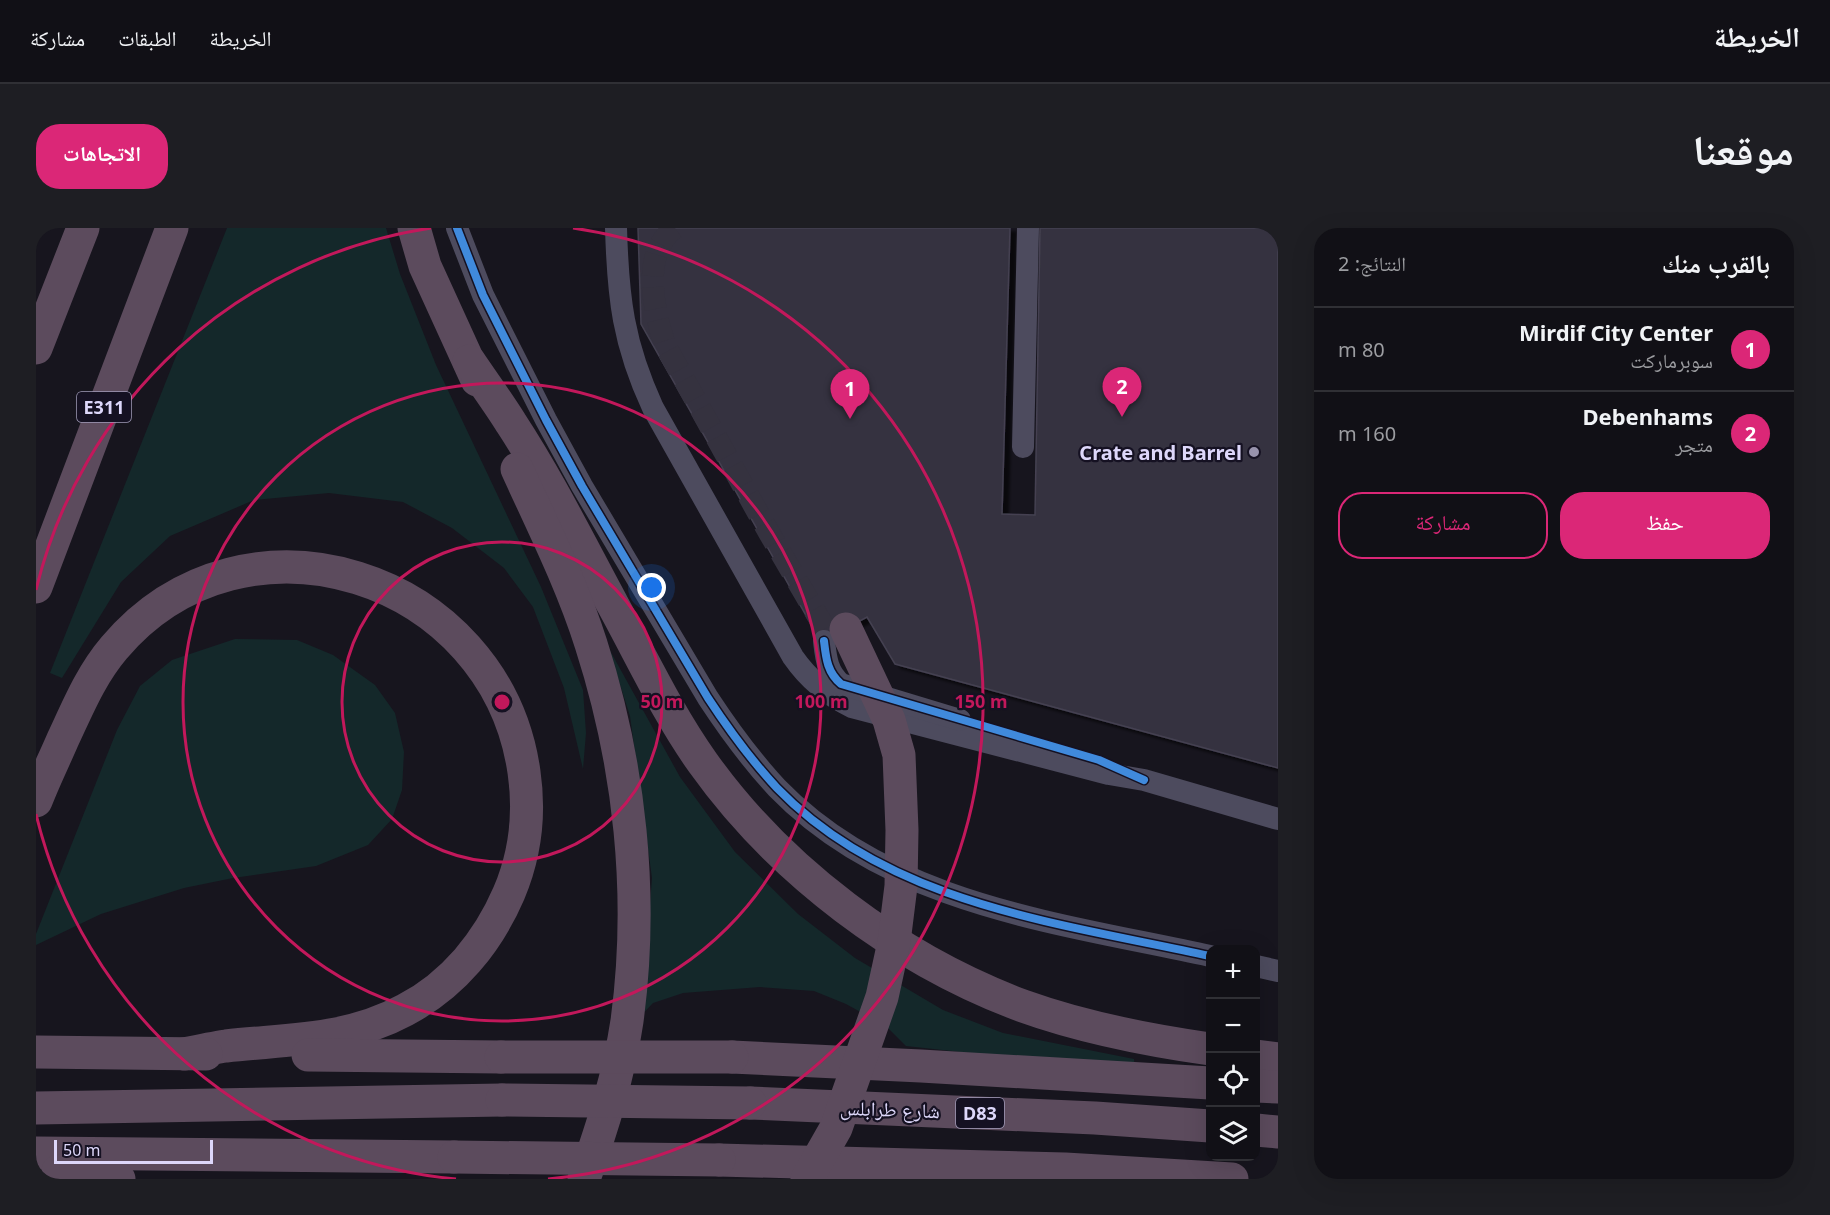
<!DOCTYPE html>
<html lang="ar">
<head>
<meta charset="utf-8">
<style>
  :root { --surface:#111016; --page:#1e1e23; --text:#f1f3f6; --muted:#9c9da1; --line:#303035; --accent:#db2777 }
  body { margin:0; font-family:"Noto Sans","Noto Naskh Arabic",sans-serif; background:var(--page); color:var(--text); direction:rtl }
  .controls { position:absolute; right:18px; bottom:18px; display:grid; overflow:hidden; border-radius:12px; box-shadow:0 6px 24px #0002 }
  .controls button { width:54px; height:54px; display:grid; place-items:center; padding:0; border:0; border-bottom:2px solid var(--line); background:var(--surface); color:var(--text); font:30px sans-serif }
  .scale { position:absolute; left:18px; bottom:15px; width:159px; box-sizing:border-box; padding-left:6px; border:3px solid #ddd7fa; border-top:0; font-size:16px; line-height:21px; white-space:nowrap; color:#ddd7fa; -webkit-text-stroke:4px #151122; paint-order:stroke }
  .you { position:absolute; left:616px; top:360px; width:21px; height:21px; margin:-15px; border:4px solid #fff; border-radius:50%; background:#1a73e8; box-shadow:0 0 0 9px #1a73e833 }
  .badge { display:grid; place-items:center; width:39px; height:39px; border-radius:50%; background:var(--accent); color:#fff; font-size:20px; font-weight:700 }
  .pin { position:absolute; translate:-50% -50px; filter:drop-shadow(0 2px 3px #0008) }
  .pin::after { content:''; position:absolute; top:32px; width:21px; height:18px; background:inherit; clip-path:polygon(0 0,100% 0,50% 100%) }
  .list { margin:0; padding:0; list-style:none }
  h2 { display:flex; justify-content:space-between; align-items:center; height:78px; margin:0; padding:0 24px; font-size:26px }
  h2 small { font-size:20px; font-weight:400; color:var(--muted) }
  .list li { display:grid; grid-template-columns:39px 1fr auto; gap:18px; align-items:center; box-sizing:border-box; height:84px; padding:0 24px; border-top:2px solid var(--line) }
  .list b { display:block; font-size:22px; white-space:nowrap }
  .list p { margin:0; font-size:20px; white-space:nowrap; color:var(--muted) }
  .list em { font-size:20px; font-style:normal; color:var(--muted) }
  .actions { display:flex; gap:12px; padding:18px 24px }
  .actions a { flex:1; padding:14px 0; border:2px solid var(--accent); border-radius:24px; text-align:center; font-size:21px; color:var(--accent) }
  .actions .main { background:var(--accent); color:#fff }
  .icon { flex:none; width:33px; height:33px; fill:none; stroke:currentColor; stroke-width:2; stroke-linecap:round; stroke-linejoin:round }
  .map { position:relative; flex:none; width:1242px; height:951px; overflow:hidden; direction:ltr; border-radius:24px }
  header { display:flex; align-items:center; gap:36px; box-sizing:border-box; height:84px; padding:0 30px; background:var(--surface); border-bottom:2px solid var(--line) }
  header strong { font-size:28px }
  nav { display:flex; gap:33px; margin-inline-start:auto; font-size:21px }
  .intro { display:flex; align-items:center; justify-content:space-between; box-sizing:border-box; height:144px; padding:0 36px }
  h1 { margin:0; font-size:42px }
  .button { padding:15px 27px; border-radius:24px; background:var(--accent); color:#fff; font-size:21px; font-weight:700 }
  main { display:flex; gap:36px; padding:0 36px }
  aside { flex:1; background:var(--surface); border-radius:24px; box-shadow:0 6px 24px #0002 }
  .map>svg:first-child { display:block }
</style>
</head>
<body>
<header>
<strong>الخريطة</strong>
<nav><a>الخريطة</a><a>الطبقات</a><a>مشاركة</a></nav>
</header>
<div class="intro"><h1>موقعنا</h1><a class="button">الاتجاهات</a></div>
<main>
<aside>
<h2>بالقرب منك<small>النتائج: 2</small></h2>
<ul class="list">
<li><span class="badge">1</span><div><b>Mirdif City Center</b><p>سوبرماركت</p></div><em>80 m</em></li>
<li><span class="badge">2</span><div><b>Debenhams</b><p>متجر</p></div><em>160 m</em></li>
</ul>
<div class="actions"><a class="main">حفظ</a><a>مشاركة</a></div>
</aside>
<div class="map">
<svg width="1242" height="951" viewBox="0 0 1242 951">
  <defs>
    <filter id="shadow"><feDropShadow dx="6" dy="4" stdDeviation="1.5" flood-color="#0009"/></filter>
  </defs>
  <rect width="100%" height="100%" fill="#17151e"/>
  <g fill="#14282a">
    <path d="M191 0H350L364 46 400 137 505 359 547 462 550 505 547 541 528 460 497 379 468 340 416 300 367 274 293 265 218 272 134 308 85 354 26 450 14 445Z"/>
    <path d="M199 411 261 412 297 427 339 457 359 485 368 524 366 562 356 591 332 617 280 638 197 650 148 660 65 686 0 717V706L81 502 104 458 136 432Z"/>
    <path d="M572 419 644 549 699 624 762 686 819 730 907 782 967 805 1098 831 1099 843 870 818 850 798 810 776 778 763 724 759 647 765 617 775 596 797 610 729 616 650 594 488Z"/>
  </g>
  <path fill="#363340" stroke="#444151" stroke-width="1.5" filter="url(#shadow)" d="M602 0H974L966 286 999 287 1004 0H1242V540L859 436 831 389 785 414 605 96Z"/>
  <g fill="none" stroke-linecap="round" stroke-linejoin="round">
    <path stroke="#35323f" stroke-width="22" stroke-dasharray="22 11" stroke-linecap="butt" d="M639 0C604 25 618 83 629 117L732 303 794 409"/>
    <g stroke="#4d4b5e" stroke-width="22">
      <path d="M421 0 447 67 510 192 546 258 672 470C693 502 715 532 741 560 854 677 1024 695 1174 728"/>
      <path d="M580 0C582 70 587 115 617 180L757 429C773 452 791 467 816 479L1073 546 1108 552 1242 591"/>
      <path d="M987 219 992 0"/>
      <path d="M788 413C790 430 791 444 805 456L924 492"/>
      <path d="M1220 738 1242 743"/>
    </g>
    <g stroke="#5c4b5d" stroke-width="33">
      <path d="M378 0 389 38 441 152"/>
      <path d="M0 120 47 0"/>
      <path d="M433 133C447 154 462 174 475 195 513 253 544 316 577 377 606 430 632 486 667 535 744 643 863 732 987 778 1048 800 1111 812 1174 821"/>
      <path d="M481 241C507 298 536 356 555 416 594 537 608 667 591 793 583 847 566 900 548 951"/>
      <path d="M0 359 136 0"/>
      <path d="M0 573C8 552 18 532 27 511 42 479 55 447 78 420 209 265 460 347 488 544 494 585 489 627 473 665 452 714 417 757 369 782 312 813 253 811 190 818 176 820 162 823 148 826"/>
      <path d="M0 824 170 826"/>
      <path d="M272 827 465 829"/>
      <path d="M1220 828 1242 831"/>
      <path d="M696 829 885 838 1174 855"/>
      <path d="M1220 858 1242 859"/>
      <path d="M714 875 1059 890 1174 898"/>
      <path d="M0 880 466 872"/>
      <path d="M1220 902 1242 904"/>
      <path d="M0 925 418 929"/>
      <path d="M683 932 1029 941 1196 951"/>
      <path d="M22 943 83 951"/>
    </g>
    <g stroke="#5c4b5d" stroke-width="33">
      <path d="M465 829H696"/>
      <path d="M466 872 714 875"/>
      <path d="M418 929 683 932"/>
      <path d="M771 951 800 900 846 769 858 714 865 658 866 602 863 527 853 492 810 401"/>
    </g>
    <defs>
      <g id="cycleway">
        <path d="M421 0 447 67 510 192 546 258 672 470C693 502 715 532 741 560 854 677 1024 695 1174 728"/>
        <path d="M788 413C790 430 791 444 805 456L1063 532 1108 552"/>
      </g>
    </defs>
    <use href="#cycleway" stroke="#151122" stroke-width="11"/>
    <use href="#cycleway" stroke="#408adc" stroke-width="8"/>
  </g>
  <g fill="none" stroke="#c2185b" stroke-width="3">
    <circle cx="466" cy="474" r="160"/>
    <circle cx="466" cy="474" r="319"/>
    <path d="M420 951A479 479 0 0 1 0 586M0 362A479 479 0 0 1 395 0M537 0A479 479 0 0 1 512 951"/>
  </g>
  <circle fill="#9893ad" stroke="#151122" stroke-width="2" cx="1218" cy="224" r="6"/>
  <g text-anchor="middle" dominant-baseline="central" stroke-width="4.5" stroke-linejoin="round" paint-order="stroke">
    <g fill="#151122" stroke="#a19cb9" stroke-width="1.5">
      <rect x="41" y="164" width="54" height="30" rx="4.5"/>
      <rect x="920" y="870" width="48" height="30" rx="4.5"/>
    </g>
    <g font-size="18" font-weight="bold" fill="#ddd7fa">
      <text x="68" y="179">E311</text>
      <text x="944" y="885">D83</text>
    </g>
    <g font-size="20" font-weight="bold" fill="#ddd7fa" stroke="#151122" text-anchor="end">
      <text x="1206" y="224">Crate and Barrel</text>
    </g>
    <g font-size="20" fill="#ddd7fa" stroke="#151122">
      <text transform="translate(854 881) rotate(2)">شارع طرابلس</text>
    </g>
  </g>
  <circle cx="466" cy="474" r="9" fill="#c2185b" stroke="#151122" stroke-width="3"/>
  <g font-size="18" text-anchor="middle" font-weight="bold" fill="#c2185b" stroke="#151122" stroke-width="4.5" stroke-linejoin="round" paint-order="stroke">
    <text x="626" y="480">50 m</text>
    <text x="785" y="480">100 m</text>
    <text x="945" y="480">150 m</text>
  </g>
</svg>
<div class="controls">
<button>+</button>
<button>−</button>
<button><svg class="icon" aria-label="locate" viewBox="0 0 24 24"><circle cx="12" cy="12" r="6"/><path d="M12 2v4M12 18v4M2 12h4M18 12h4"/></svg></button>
<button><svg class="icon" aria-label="layers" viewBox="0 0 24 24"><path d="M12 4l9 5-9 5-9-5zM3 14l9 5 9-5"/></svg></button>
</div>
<div class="scale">50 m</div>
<div class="you"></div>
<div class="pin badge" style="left:814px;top:191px">1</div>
<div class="pin badge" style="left:1086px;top:189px">2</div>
</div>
</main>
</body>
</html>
